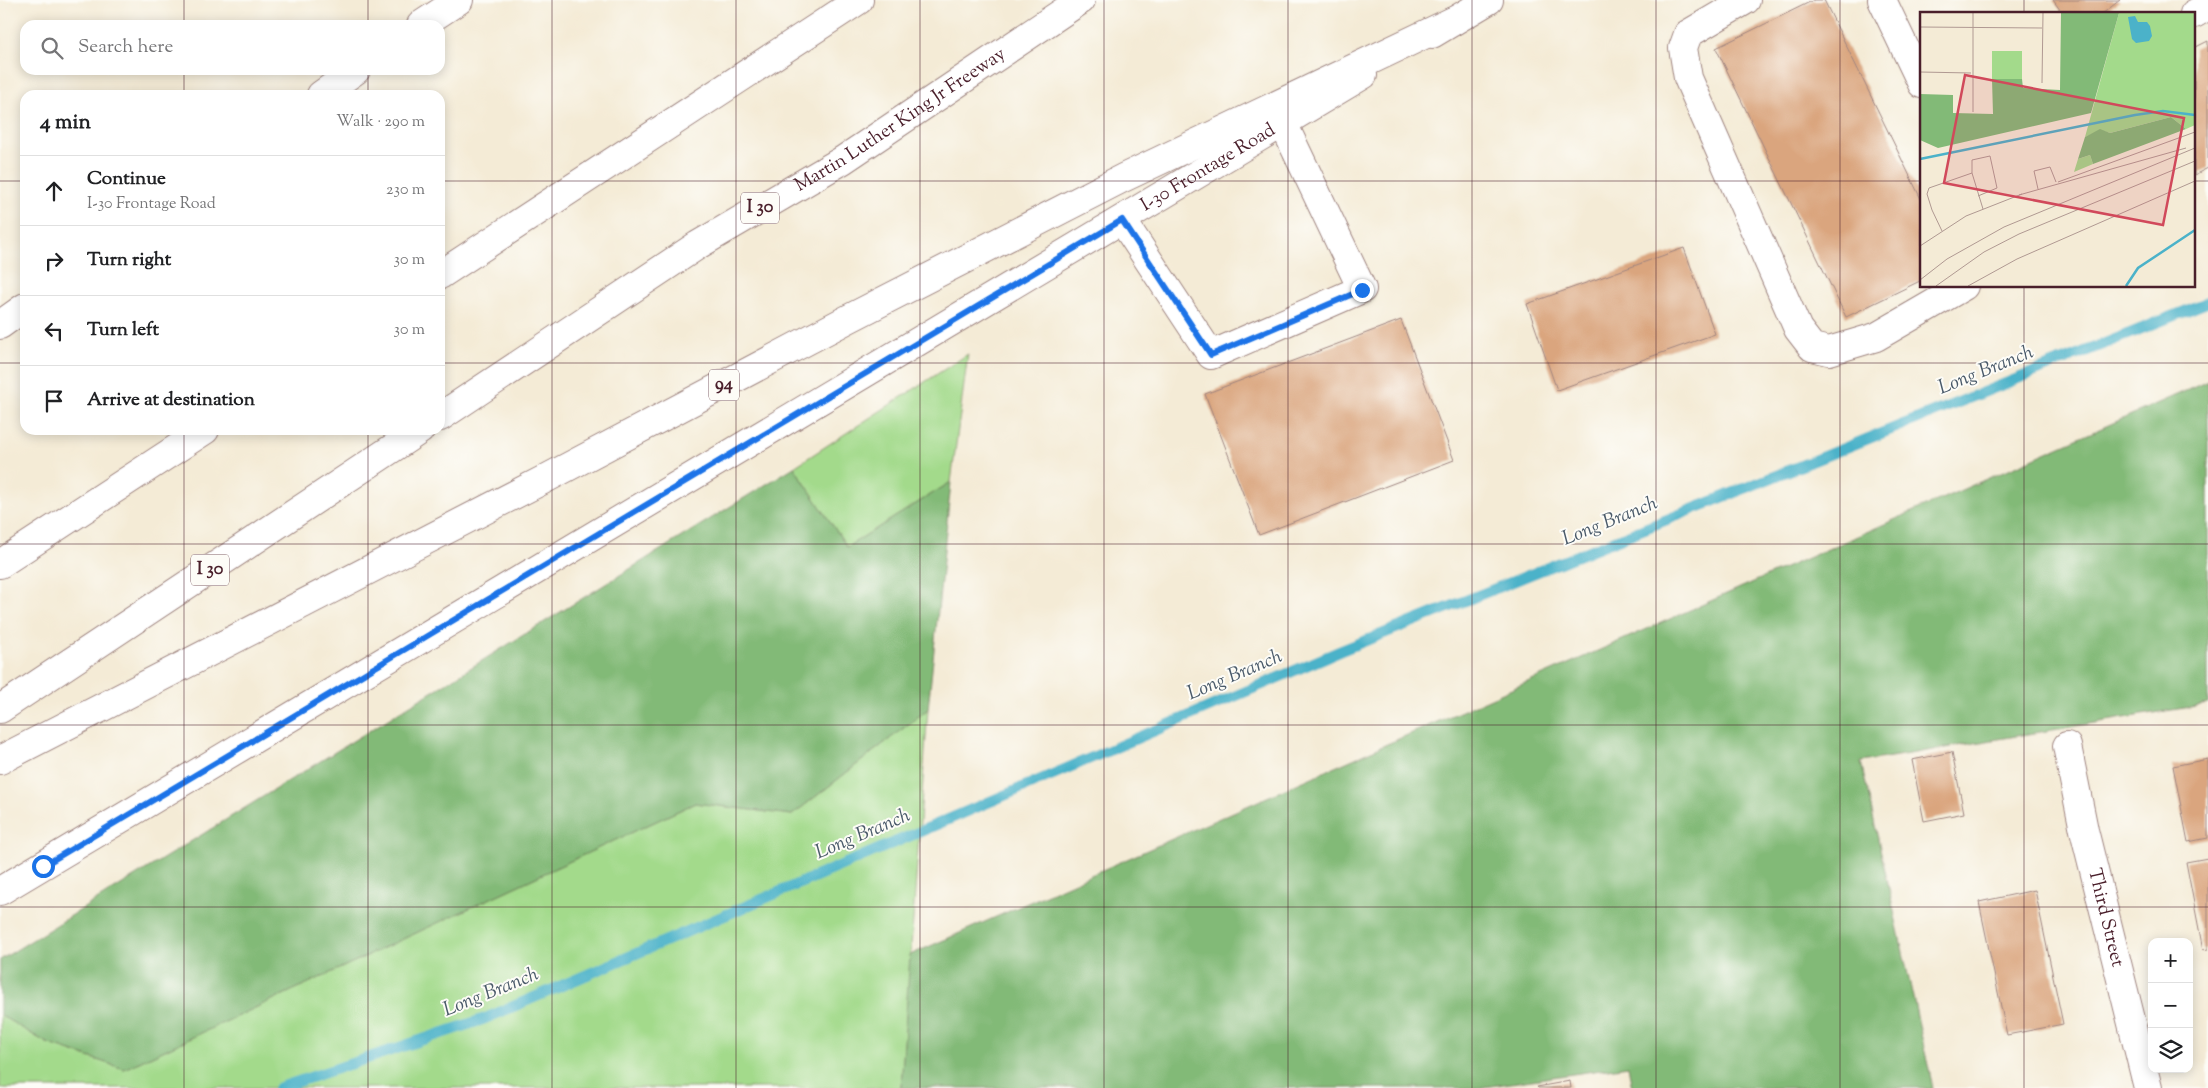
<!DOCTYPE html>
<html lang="en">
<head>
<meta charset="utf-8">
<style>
  :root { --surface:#fff; --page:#f6f6f6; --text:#202124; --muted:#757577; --line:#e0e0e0 }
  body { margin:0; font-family:"Sorts Mill Goudy",serif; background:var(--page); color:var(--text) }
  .controls { position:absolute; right:15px; bottom:15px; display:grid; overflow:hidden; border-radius:10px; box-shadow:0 2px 12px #0003 }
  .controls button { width:45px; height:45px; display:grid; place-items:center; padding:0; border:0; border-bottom:1px solid var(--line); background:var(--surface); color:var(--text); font:25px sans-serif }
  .stop { position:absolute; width:15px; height:15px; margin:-11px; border:4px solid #1a73e8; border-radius:50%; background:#fff }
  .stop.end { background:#1a73e8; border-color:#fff; box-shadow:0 1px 5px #0008 }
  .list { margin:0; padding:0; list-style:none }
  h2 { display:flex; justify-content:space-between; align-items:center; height:65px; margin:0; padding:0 20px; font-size:21px }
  h2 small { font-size:16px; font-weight:400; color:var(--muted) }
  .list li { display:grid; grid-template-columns:32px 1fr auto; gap:15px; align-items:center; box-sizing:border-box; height:70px; padding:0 20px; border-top:1px solid var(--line) }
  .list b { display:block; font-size:19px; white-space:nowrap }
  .list p { margin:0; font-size:16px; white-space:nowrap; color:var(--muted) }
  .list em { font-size:16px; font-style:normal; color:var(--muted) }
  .icon { flex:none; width:28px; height:28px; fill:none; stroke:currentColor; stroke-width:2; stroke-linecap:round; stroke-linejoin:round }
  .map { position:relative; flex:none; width:2208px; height:1088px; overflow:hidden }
  .search { position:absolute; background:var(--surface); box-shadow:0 2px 12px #0003; left:20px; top:20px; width:425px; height:55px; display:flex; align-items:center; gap:12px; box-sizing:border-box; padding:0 18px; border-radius:15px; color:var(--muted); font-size:19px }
  .panel { position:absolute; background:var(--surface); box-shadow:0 2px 12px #0003; left:20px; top:90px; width:425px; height:345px; border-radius:15px }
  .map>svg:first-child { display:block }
</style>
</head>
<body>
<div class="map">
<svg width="2208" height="1088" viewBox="0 0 2208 1088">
  <rect width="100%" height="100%" fill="#fdfcf7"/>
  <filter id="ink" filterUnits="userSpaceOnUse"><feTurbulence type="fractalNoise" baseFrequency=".02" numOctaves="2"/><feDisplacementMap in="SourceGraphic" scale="10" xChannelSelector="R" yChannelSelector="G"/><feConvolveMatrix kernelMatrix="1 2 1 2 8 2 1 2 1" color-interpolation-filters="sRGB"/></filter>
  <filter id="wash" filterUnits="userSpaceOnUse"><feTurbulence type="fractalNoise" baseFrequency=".0096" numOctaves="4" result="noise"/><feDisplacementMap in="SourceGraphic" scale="20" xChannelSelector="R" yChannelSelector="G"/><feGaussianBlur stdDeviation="1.12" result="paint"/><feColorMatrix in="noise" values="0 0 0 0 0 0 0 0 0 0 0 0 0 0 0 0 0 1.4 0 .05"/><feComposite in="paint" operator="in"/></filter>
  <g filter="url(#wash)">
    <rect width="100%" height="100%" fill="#f4ebd6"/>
    <g fill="#a3da8b" stroke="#767c5b">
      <path d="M968 354 951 482 847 547 794 467Z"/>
      <path d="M928 709 901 1088H0V1015L47 1043 124 1069 695 803 792 815Z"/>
    </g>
    <g fill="#82ba77" stroke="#666c51">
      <path d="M2208 381V704L1861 762 1933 1088H1632L1628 1066 1477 1088H901L910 955Z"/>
      <path d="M794 467 847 547 951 482 928 709 792 815 695 803 124 1069 47 1043 0 1015V960Z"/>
    </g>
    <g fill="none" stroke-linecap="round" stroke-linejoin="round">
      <path stroke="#4bb2c9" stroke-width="11" d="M279 1088 484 1019 1340 651 2208 302"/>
    </g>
    <g id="blocks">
      <g fill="#daa57e">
        <path d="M1814 0H1824L1922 201V280L1846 317 1716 48Z"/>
        <path d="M2053 0H2120L2102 14H2063Z"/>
        <path d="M2208 41V168L2194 175V48Z"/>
        <path d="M1684 248 1715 334 1557 390 1527 304Z"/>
        <path d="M1401 320 1454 460 1259 535 1205 394Z"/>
        <path d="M1952 752 1964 813 1924 821 1912 760Z"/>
        <path d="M2208 759V838L2188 842 2173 766Z"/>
        <path d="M2208 858V949L2203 950 2186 862Z"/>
        <path d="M2035 890 2063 1024 2007 1035 1979 902Z"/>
        <path d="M1570 1081 1571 1088H1538L1537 1087Z"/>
      </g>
    </g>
  </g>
  <g filter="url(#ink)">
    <use href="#blocks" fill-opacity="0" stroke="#9f8580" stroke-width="1"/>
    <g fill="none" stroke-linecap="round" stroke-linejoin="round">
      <defs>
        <g id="minor">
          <path d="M1746 0 1688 34 1683 48 1688 78 1798 329 1812 347 1829 351 1876 337 1964 286"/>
          <path d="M1882 0 1922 84"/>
          <path d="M2194 14 2208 6"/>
          <path d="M1122 220 1211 355 1362 289 1283 123"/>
          <path id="s1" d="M2067 746 2084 830 2148 1088"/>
        </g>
        <g id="major">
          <path d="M421 25 459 0"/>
          <path d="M1432 34 1489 0"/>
          <path d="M321 95 356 70"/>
          <path d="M0 325 25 307"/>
          <path id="s2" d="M0 891 1363 75"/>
        </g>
        <g id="highway">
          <path d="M440 275 859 0"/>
          <path id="s3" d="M440 417 698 245 843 160 1081 0"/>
          <path d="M0 564 205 430"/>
          <path d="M0 709 420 430"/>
          <path d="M0 760 545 479 850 318 1123 178 1453 21"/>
        </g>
      </defs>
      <use href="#minor" stroke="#9f8580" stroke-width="30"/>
      <use href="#major" stroke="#9f8580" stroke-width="30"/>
      <use href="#highway" stroke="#9f8580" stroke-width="30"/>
      <use href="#minor" stroke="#fff" stroke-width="28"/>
      <use href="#major" stroke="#fff" stroke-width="28"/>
      <use href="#highway" stroke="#fff" stroke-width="28"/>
    </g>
  </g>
  <g fill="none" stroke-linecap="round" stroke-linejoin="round" filter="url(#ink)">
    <path stroke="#1a73e8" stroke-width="6" d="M43 866 1122 220 1211 355 1362 290"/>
  </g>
  <path fill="none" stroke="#4a1f2b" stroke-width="1" stroke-opacity="0.55" d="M184 0V25M368 0V25M552 0V1088M736 0V1088M920 0V1088M1104 0V1088M1288 0V1088M1472 0V1088M1656 0V1088M1840 0V1088M2024 0V14M184 70V95M368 70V95M0 181H25M440 181H1922M2194 181H2208M2024 286V1088M0 363H25M440 363H2208M184 430V1088M368 430V1088M0 544H2208M0 725H2208M0 907H2208"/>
  <g text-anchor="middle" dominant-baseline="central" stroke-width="4" stroke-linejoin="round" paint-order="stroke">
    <g fill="#fdfcf7" stroke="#806168" stroke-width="1">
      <rect x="741" y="192.5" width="38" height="31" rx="4"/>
      <rect x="709" y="369.5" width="30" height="31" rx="4"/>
      <rect x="191" y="554.5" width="38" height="31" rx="4"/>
    </g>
    <g font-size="18" font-weight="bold" fill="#4a1f2b">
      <text x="760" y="208">I 30</text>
      <text x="724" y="385">94</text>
      <text x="210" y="570">I 30</text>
    </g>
    <g font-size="19" fill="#4a1f2b" stroke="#fdfcf7">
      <text stroke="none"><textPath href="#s3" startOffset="548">Martin Luther King Jr Freeway</textPath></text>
      <text stroke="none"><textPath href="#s2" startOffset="1408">I-30 Frontage Road</textPath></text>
      <text stroke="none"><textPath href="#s1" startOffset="176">Third Street</textPath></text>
    </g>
    <g font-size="20" font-style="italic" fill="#4a5a6a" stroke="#fdfcf7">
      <text transform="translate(1986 371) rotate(-22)">Long Branch</text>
      <text transform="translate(1610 522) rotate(-22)">Long Branch</text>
      <text transform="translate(1235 676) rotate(-23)">Long Branch</text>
      <text transform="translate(863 835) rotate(-23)">Long Branch</text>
      <text transform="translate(491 993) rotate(-22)">Long Branch</text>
    </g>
  </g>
  <g transform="translate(1920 12)">
    <rect width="275" height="275" fill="#f4ebd6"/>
    <path d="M199 1H275V113L266 117 251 105 190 121 180 118 165 125ZM72 39H102V67H72ZM170 143 173 152 154 160 158 147Z" fill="#a3da8b"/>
    <path d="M141 1H199L171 101 18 136 0 128V82L33 83V101L73 102 72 67H102L103 76 140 78ZM251 105 266 117 173 152 170 143 158 147 165 125 180 117 190 121Z" fill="#82ba77"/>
    <path d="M215 4 218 10H227L230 14 232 24 229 29 216 31 212 27 208 5Z" fill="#4bb2c9"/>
    <path fill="none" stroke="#4bb2c9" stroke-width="2.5" d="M0 147 215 103 243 99 275 103M206 274 218 256 275 218"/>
    <path fill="none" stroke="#b09992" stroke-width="1" d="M0 15 122 16M0 60 51 61M122 71 123 1M53 100V1M52 161V148L70 144 77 176 58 184M138 170 275 120M118 177 114 159 130 155 136 170M99 183 266 136M22 219 12 198 7 182 9 176 52 161 63 197M0 234 46 204 102 182M0 268 27 247 84 215 275 136M16 274 64 240 99 222 275 149M48 274 97 247 275 169"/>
    <path fill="#d1495b" fill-opacity="0.15" stroke="#d1495b" stroke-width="2.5" d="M45 63 264 106 243 213 24 171Z"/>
    <rect width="275" height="275" fill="none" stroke="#4a1f2b" stroke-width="2.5"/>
  </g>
</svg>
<div class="controls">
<button>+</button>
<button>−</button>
<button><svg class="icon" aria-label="layers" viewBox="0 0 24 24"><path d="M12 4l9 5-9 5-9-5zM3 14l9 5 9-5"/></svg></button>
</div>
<div class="stop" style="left:43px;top:866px"></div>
<div class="stop end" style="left:1362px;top:290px"></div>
<div class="search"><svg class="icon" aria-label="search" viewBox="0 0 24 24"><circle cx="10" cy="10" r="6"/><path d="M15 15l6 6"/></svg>Search here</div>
<section class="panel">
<h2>4 min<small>Walk · 290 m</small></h2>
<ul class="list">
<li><svg class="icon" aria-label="ahead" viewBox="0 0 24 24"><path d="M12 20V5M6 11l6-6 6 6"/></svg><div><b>Continue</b><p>I-30 Frontage Road</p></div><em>230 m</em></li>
<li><svg class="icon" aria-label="right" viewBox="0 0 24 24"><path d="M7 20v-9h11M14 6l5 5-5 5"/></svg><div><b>Turn right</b></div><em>30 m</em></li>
<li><svg class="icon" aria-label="left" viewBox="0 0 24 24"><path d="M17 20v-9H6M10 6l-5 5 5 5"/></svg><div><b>Turn left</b></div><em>30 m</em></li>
<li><svg class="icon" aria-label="arrive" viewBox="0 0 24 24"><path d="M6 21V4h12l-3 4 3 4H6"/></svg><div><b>Arrive at destination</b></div></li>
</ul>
</section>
</div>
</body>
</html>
